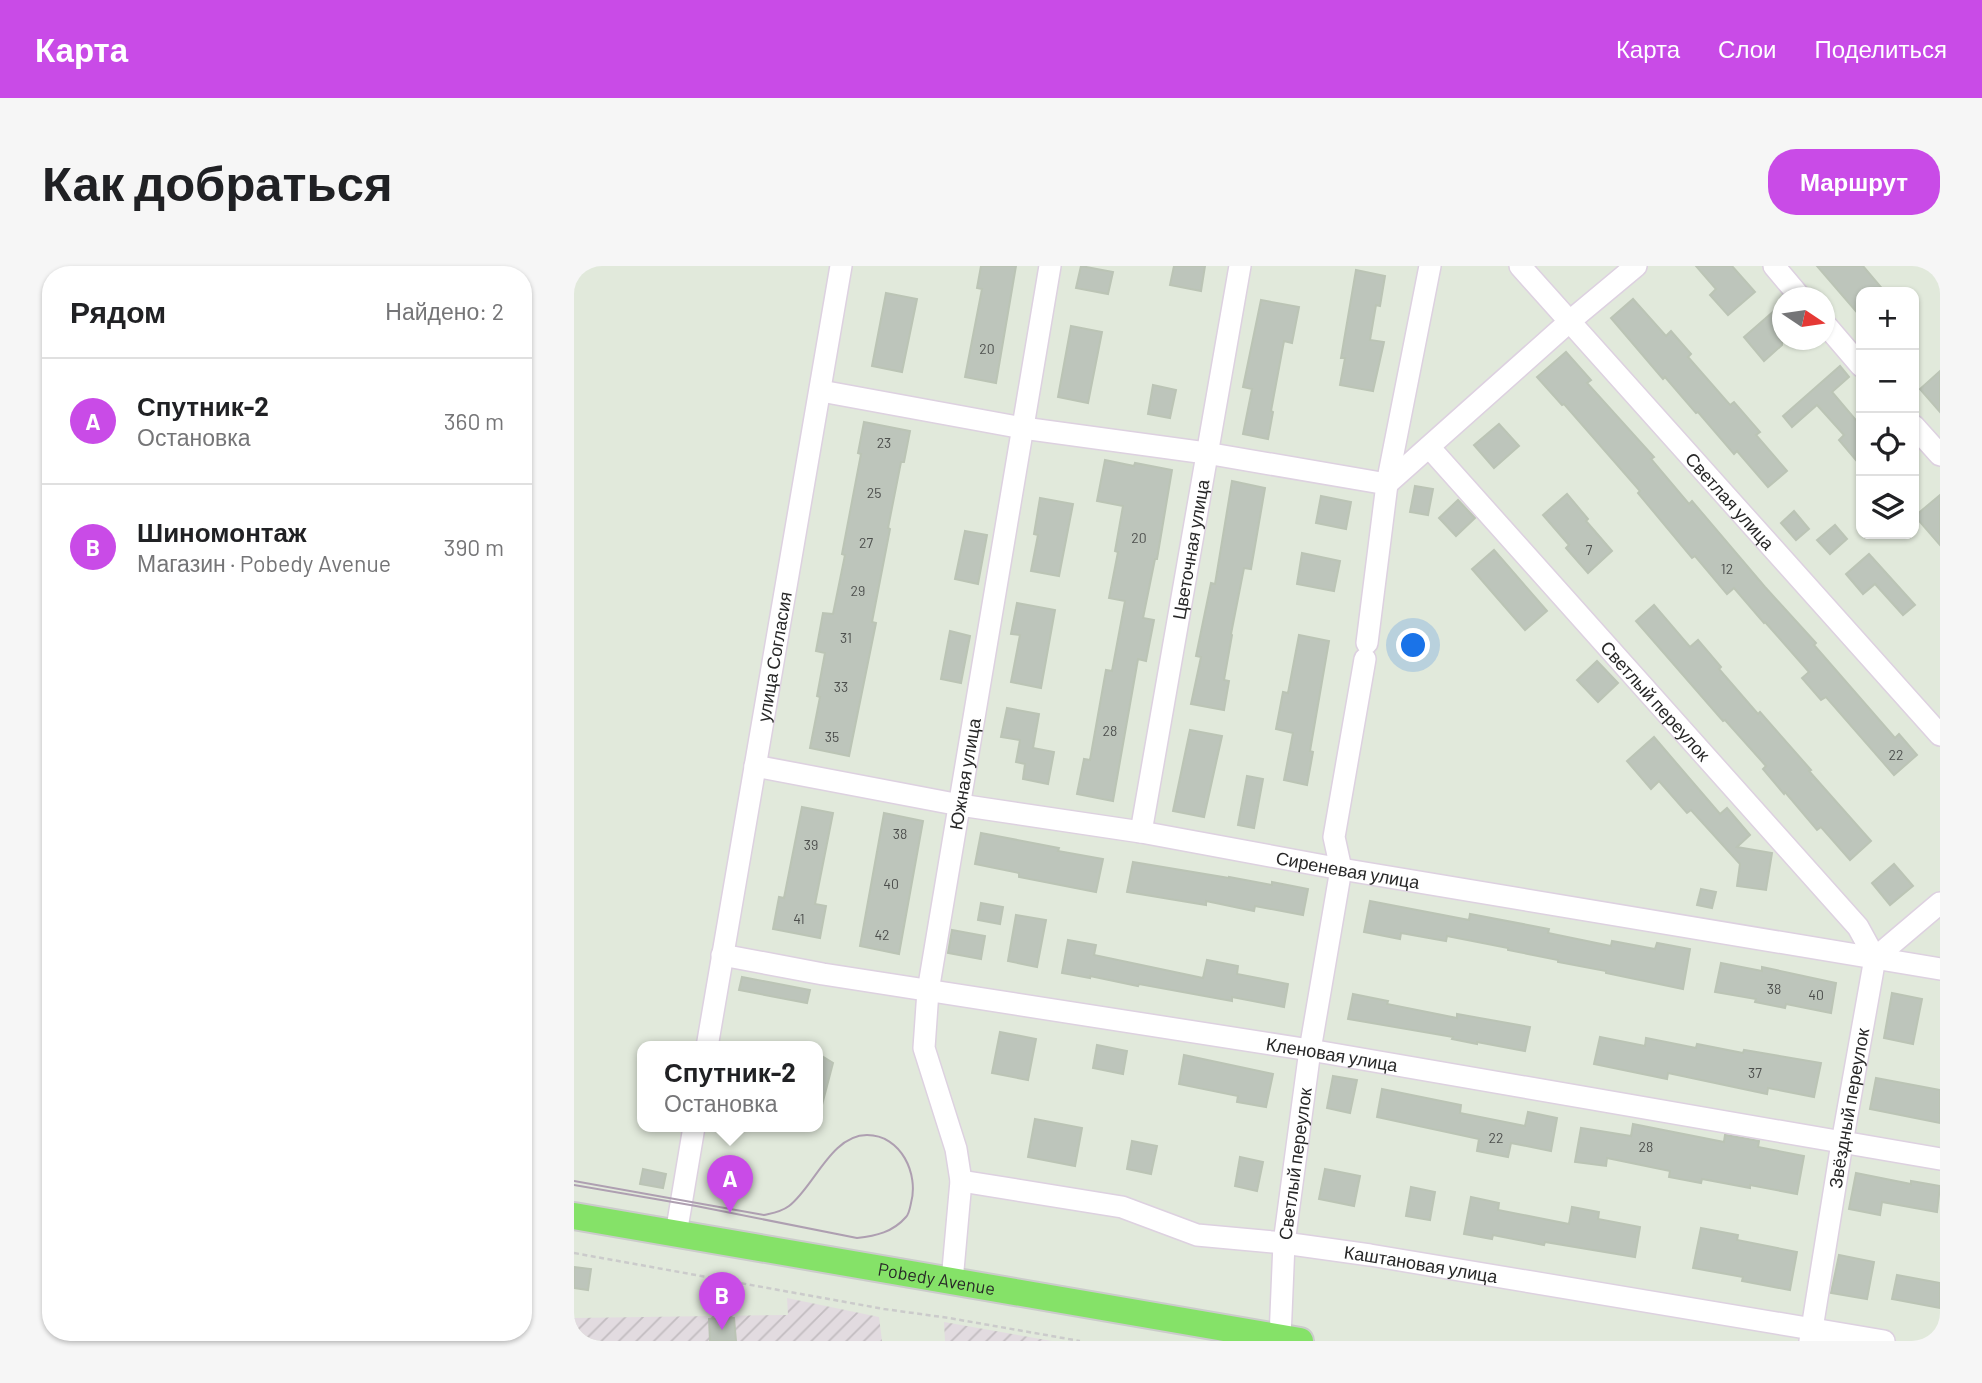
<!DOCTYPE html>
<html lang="ru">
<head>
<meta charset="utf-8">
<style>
  :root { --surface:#fff; --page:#f6f6f6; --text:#202124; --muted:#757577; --line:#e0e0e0; --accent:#c94be7 }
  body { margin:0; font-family:Barlow,sans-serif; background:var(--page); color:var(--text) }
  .controls { position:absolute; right:21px; top:21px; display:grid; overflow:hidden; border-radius:14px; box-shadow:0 2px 5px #0004 }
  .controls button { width:63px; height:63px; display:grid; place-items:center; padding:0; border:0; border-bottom:2px solid var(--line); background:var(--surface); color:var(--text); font:35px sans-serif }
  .compass { position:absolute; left:1198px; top:21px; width:63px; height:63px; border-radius:50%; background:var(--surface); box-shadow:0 2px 5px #0004; rotate:103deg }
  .you { position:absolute; left:840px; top:380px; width:24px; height:24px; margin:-18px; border:5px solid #fff; border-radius:50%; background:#1a73e8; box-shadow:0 0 0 10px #1a73e833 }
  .badge { display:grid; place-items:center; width:46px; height:46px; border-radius:50%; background:var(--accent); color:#fff; font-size:23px; font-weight:700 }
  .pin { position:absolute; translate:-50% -58px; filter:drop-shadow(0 2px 4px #0008) }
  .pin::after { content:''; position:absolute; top:37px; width:24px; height:21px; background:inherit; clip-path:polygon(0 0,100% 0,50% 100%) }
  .popup { position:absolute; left:63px; top:775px; width:186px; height:91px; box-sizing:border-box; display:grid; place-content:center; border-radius:14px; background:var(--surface); filter:drop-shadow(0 2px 5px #0005); font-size:23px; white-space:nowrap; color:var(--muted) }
  .popup b { font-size:26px; color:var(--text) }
  .popup::after { content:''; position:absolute; left:50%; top:100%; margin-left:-14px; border:14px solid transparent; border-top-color:var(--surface) }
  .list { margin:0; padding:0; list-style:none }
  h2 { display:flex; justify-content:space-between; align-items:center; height:91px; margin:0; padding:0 28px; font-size:30px }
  h2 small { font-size:23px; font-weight:400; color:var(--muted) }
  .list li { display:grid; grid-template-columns:46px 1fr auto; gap:21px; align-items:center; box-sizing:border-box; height:126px; padding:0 28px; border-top:2px solid var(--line) }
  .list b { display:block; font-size:26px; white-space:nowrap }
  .list p { margin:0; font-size:23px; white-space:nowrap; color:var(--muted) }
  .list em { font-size:23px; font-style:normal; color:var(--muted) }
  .icon { flex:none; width:38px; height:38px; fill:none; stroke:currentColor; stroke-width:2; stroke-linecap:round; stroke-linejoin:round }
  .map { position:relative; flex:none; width:1366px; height:1075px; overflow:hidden; border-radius:28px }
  header { display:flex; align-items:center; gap:42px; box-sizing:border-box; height:98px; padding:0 35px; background:var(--accent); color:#fff }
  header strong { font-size:33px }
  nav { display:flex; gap:38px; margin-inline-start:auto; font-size:24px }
  .intro { display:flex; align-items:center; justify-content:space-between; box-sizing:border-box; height:168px; padding:0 42px }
  h1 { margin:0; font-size:49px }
  .button { padding:18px 32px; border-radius:28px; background:var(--accent); color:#fff; font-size:24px; font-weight:700 }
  main { display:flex; gap:42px; padding:0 42px }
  aside { flex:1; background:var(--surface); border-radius:28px; box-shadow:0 2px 5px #0004 }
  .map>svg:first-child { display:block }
</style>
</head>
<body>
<header>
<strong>Карта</strong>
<nav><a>Карта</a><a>Слои</a><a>Поделиться</a></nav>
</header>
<div class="intro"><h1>Как добраться</h1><a class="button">Маршрут</a></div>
<main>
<aside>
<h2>Рядом<small>Найдено: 2</small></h2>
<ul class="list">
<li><span class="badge">A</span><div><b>Спутник-2</b><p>Остановка</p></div><em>360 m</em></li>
<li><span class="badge">B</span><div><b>Шиномонтаж</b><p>Магазин · Pobedy Avenue</p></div><em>390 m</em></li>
</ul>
</aside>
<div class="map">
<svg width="1366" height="1075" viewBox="0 0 1366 1075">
  <defs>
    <pattern id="industrial-furrows" width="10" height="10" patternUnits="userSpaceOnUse" patternTransform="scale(1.75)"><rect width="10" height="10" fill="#e2dbe0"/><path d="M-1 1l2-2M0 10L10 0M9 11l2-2" fill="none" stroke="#c2bcc0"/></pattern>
  </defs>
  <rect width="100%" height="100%" fill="#e1e9db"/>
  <g fill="url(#industrial-furrows)">
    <path d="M213 1032 305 1051 308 1075H0V1052L214 1049Z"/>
    <path d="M370 1056 478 1075H371Z"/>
  </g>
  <g fill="#bdc5bb" stroke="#bbc4b5" stroke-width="2">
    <path d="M407 0H442L422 117 391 111 408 23 403 22Z"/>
    <path d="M507 0 539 6 534 28 502 22Z"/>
    <path d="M600 0H631L627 25 596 19Z"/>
    <path d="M1122 0H1158L1181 26 1154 49 1136 29 1142 23Z"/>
    <path d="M1243 0H1289L1311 26H1287V51Z"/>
    <path d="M782 4 811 10 806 40 802 39 796 74 810 76 799 125 766 119 771 92H767Z"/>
    <path d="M312 27 343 33 328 106 298 100Z"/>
    <path d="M1059 33 1092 70 1097 65 1117 88 1114 91 1156 139 1160 136 1186 166 1182 169 1213 205 1194 221 1163 185 1160 188 1124 146 1122 147 1091 111 1089 113 1037 52Z"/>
    <path d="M687 34 725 41 718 77 710 75 697 145 699 146 694 173 669 168 678 123 669 121Z"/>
    <path d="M1200 45 1208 55V79L1190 95 1170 71Z"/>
    <path d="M497 60 528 66 514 137 484 131Z"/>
    <path d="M992 86 1017 114 1013 117 1080 191 1077 193 1115 238 1118 235 1191 321 1242 377 1240 379 1321 472 1325 468 1343 489 1320 509 1252 431 1247 434 1228 412 1235 406 1191 356 1190 357 1160 322 1153 328 1121 290 1118 292 1064 227 1066 225 990 138 988 139 963 111Z"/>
    <path d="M1266 100 1275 111 1258 126 1287 160V200L1265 174 1270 169 1243 139 1218 161 1209 150Z"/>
    <path d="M1366 105V146L1346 123Z"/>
    <path d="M579 119 602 124 596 152 574 148Z"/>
    <path d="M290 156 336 165 330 196H327L314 262 316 263 298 356 302 357 275 490 236 482 246 431 243 430 251 387 242 385 249 347 259 348 271 289 268 288 287 188 284 187Z"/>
    <path d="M925 158 945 180 920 202 900 179Z"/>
    <path d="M531 194 560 200 561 197 598 204 583 293H581L569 352 580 354 572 395 564 393 539 535 503 528 510 493 516 494 532 404 538 405 551 335 535 332 544 286 541 285 549 240 523 235Z"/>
    <path d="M658 215 691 222 677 303 670 302 657 368 658 369 650 414 655 415 650 444 617 438 627 391 622 390 637 317 641 318Z"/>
    <path d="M841 220 859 223 854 249 836 246Z"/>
    <path d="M993 228 1014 253 1012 255 1038 285 1014 307 992 282 995 279 969 249Z"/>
    <path d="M1366 229V279L1341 250Z"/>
    <path d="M747 230 777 236 772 263 742 257Z"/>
    <path d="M466 232 499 238 485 310 457 305 464 269 460 268Z"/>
    <path d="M884 234 901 252 882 270 865 252Z"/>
    <path d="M1220 245 1235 263 1222 274 1207 257Z"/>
    <path d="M1261 259 1273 273 1256 288 1243 274Z"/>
    <path d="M391 265 413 269 404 318 381 313Z"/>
    <path d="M920 284 973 345 951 364 898 303Z"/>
    <path d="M728 287 766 295 760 325 723 318Z"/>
    <path d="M1295 288 1341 339 1329 349 1301 318 1289 328 1272 308Z"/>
    <path d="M443 337 481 344 467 422 437 416 446 369 437 368Z"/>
    <path d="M1080 339 1116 381 1124 374 1147 401 1145 403 1184 448 1186 446 1237 504 1235 505 1297 575 1276 594 1247 561 1243 564 1211 526 1210 528 1189 503 1192 500 1151 454 1149 455 1062 355Z"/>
    <path d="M376 365 396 370 387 417 367 413Z"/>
    <path d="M725 369 755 375 736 485 739 486 733 519 710 514 719 467 702 463 709 426 714 427Z"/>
    <path d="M1023 395 1044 417 1024 436 1003 414Z"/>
    <path d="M433 442 465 448 459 482 480 486 474 518 449 513 451 498 442 496 446 474 427 471Z"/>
    <path d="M616 464 648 470 630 551 599 545Z"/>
    <path d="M1080 471 1146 548 1153 542 1176 569 1163 581 1198 587 1192 624 1163 620 1166 598 1117 544 1113 547 1085 515 1077 523 1053 495Z"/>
    <path d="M673 510 689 513 680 562 664 559Z"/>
    <path d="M228 541 259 547 241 638 252 640 246 672 199 663 205 631 210 632Z"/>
    <path d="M310 547 349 555 325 688 286 680Z"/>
    <path d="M407 567 485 582 484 585 529 593 522 626 445 611V607L401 598Z"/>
    <path d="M559 596 655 612V611L698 619V616L734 623 729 649 681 640 680 645 632 635V639L553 626Z"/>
    <path d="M1320 598 1339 620 1316 639 1298 617Z"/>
    <path d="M1127 623 1142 626 1138 642 1123 639Z"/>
    <path d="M796 635 895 654 896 648 975 663 974 667 1037 680 1038 675 1081 683 1083 677 1116 683 1109 723 1032 707V705L984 696V694L934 684V682L873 670 872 675 827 667 826 673 790 666Z"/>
    <path d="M407 637 429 641 426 658 404 654Z"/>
    <path d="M442 649 472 654 463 701 434 695Z"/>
    <path d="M378 664 411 670 407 693 374 687Z"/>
    <path d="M494 674 522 679 520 689 629 712 633 694 664 700 663 708 714 718 710 741 658 731V735L565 718 564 720 516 710V712L488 707Z"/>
    <path d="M1147 697 1188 705V701L1262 717 1257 747 1212 738 1211 742 1181 736 1182 733 1141 726Z"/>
    <path d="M168 711 236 724 233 737 165 724Z"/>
    <path d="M1318 727 1348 733 1339 778 1310 772Z"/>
    <path d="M779 728 814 735 813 738 883 752V748L956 761 951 785 903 776V778L878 773 879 771 774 753Z"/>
    <path d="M426 766 462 773 454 814 418 807Z"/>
    <path d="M1026 771 1071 780 1072 772 1122 782 1123 778 1169 787 1170 784 1247 797 1240 831 1194 822 1193 828 1094 807 1093 813 1020 798Z"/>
    <path d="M523 779 553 785 549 808 519 802Z"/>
    <path d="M243 787 259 797 248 839H243Z"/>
    <path d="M610 789 699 808 692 841 663 836 664 830 605 818Z"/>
    <path d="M759 810 783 814 776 847 753 842Z"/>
    <path d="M1302 812 1366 824V857L1296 843Z"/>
    <path d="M808 823 887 839 886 847 951 860 954 846 983 852 977 885 937 877 934 891 903 885 905 873 803 851Z"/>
    <path d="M461 853 508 862 501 900 454 891Z"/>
    <path d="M1059 858 1150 876 1151 869 1169 872 1185 875 1184 881 1230 890 1223 928 1176 919V922L1128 913 1127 917 1095 911 1096 905 1033 892 1032 900 1001 896 1007 862 1057 870Z"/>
    <path d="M558 875 583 880 577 908 553 903Z"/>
    <path d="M666 891 689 896 683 925 661 920Z"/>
    <path d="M69 903 92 908 89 922 66 918Z"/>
    <path d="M751 903 786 910 780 940 745 933Z"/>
    <path d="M1282 907 1337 918V915L1366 920 1363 946 1308 936 1306 949 1275 943Z"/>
    <path d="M837 921 861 926 856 954 832 950Z"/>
    <path d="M897 931 925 937 924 944 995 958 998 941 1025 946 1024 953 1066 961 1061 991 971 976 970 979 919 969 918 973 890 968Z"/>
    <path d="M1127 962 1164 969 1163 974 1223 986 1216 1024 1168 1015 1169 1011 1119 1002Z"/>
    <path d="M1265 989 1300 996 1293 1033 1257 1027Z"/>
    <path d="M0 1001 17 1003 14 1024 0 1022Z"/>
    <path d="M1323 1009 1366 1017V1042L1318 1033Z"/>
    <path d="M160 1052 162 1075H136L135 1053Z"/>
  </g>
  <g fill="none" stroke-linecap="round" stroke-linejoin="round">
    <defs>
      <g id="minor">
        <path id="s1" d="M946 0 1366 469"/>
        <path d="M1200 0 1227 32"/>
        <path d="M1251 58 1287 100"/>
        <path d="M247 125 449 162 632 187 813 218"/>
        <path d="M1340 160 1366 189"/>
        <path id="s2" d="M855 181 1284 661 1301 692"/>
        <path d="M813 218 996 55 1062 0"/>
        <path d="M793 377 813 218 856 0"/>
        <path id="s3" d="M181 500 386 539 567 566 767 603 1366 703"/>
        <path id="s4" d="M567 566 666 0"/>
        <path id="s5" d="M148 689 249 708 736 784 1366 893"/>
        <path id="s6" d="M133 781 267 0"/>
        <path id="s7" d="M387 915 548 941 623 969 710 977 796 989 1310 1075"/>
        <path d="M102 968 120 861"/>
        <path id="s8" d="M378 1015 387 915 382 883 350 782 354 725 476 0"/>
        <path id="s9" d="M706 1072 710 977 736 784 767 603 760 571 791 393"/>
        <path id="s10" d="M1236 1075 1268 877 1301 692 1366 637"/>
      </g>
      <g id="major">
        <path id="s11" d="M0 950 726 1075"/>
      </g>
    </defs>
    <use href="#minor" stroke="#ddd1e0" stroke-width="24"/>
    <use href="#major" stroke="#cbcbcb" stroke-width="30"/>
    <path stroke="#cbcbcb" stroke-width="2.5" stroke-dasharray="5 3.5" stroke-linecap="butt" d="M0 987 310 1043 375 1052 506 1075"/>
    <use href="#minor" stroke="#fff" stroke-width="21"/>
    <use href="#major" stroke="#85e268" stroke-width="26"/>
    <path stroke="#ae9fb1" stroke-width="2" d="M0 915 190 949C199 947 207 946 215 940 240 921 257 869 293 869 327 869 345 908 337 937 336 942 335 948 332 951 319 966 302 970 283 972L122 940 0 919"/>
  </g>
  <g text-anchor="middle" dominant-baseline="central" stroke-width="7" stroke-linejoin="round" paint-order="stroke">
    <g font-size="14" fill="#4d4f4d">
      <text x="413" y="82">20</text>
      <text x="310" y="176">23</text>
      <text x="300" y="226">25</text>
      <text x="565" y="271">20</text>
      <text x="292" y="276">27</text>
      <text x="1015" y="283">7</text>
      <text x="1153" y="302">12</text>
      <text x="284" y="324">29</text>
      <text x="272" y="371">31</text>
      <text x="267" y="420">33</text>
      <text x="536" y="464">28</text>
      <text x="258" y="470">35</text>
      <text x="1322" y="488">22</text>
      <text x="326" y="567">38</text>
      <text x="237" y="578">39</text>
      <text x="317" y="617">40</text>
      <text x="225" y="652">41</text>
      <text x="308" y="668">42</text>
      <text x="1200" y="722">38</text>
      <text x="1242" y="728">40</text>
      <text x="1181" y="806">37</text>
      <text x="922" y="871">22</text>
      <text x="1072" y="880">28</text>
    </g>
    <g font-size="18" fill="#282828" stroke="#fff">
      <text stroke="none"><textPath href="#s1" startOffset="315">Светлая улица</textPath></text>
      <text stroke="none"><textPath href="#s4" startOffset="287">Цветочная улица</textPath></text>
      <text stroke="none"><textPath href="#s6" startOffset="396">улица Согласия</textPath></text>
      <text stroke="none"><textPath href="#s2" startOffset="340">Светлый переулок</textPath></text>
      <text stroke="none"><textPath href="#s8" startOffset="516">Южная улица</textPath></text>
      <text stroke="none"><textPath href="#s3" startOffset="602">Сиреневая улица</textPath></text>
      <text stroke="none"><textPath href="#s5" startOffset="618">Кленовая улица</textPath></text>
      <text stroke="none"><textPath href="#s10" startOffset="236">Звёздный переулок</textPath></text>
      <text stroke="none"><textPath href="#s9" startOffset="175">Светлый переулок</textPath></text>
      <text stroke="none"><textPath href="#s7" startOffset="469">Каштановая улица</textPath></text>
      <text stroke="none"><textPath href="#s11" startOffset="368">Pobedy Avenue</textPath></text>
    </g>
  </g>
</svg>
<div class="controls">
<button>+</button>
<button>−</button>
<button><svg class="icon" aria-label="locate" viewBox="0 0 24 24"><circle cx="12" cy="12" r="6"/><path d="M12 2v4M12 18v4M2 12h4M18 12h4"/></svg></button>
<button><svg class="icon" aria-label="layers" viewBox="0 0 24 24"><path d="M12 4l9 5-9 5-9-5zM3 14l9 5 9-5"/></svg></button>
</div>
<svg class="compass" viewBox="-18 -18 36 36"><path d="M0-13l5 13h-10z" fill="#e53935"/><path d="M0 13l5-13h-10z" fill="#757577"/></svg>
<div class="you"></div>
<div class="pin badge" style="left:156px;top:947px">A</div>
<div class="popup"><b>Спутник-2</b>Остановка</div>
<div class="pin badge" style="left:148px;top:1064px">B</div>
</div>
</main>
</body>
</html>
